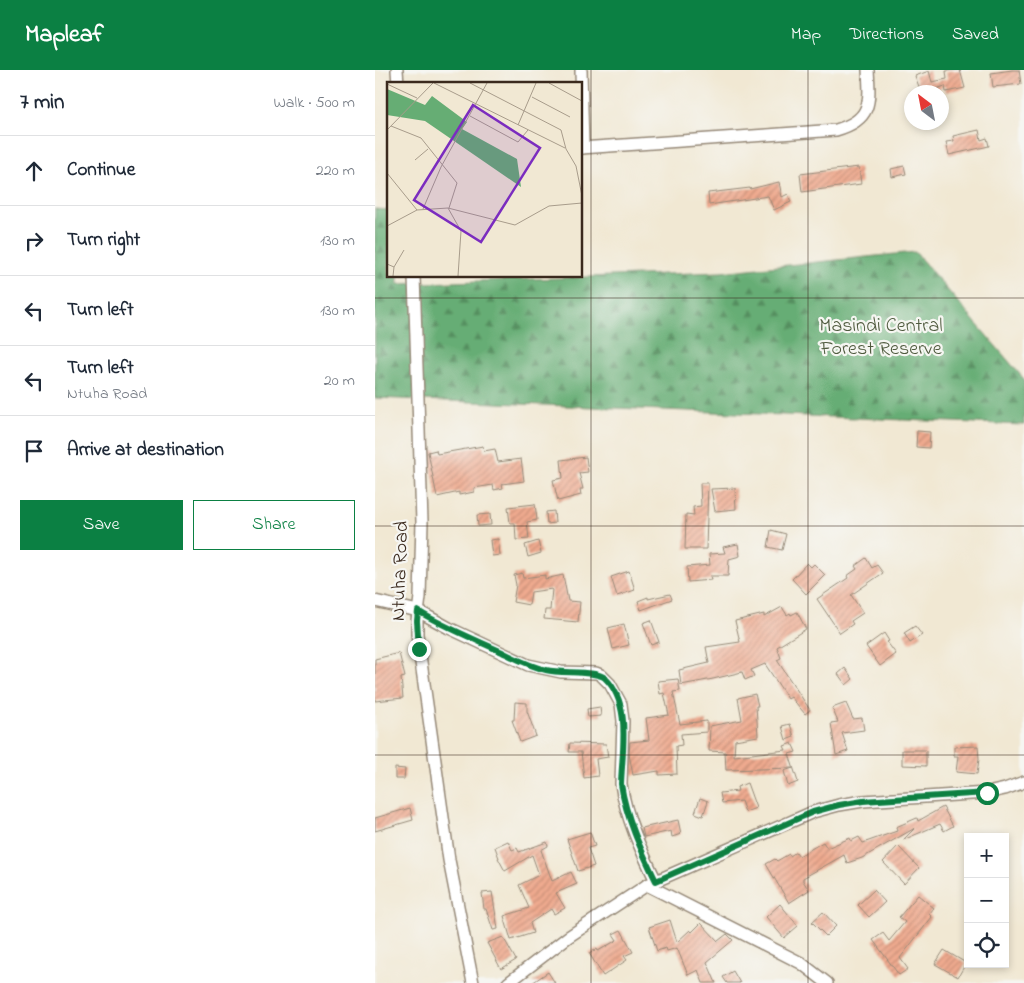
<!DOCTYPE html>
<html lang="en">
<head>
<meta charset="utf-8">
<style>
  :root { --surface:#fff; --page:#f2f2f3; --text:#1f2937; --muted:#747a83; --line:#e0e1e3; --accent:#0b8043 }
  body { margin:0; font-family:"Indie Flower",sans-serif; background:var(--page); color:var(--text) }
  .controls { position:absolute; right:15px; bottom:15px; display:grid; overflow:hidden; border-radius:0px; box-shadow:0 2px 8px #0003 }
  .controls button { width:45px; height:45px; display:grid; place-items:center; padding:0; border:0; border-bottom:1px solid var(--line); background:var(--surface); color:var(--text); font:25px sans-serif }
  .compass { position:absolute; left:529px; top:15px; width:45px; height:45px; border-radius:50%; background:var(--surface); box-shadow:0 2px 8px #0003; rotate:328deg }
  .stop { position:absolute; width:15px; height:15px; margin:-11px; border:4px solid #0b8043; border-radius:50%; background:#fff }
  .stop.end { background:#0b8043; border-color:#fff; box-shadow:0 1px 5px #0008 }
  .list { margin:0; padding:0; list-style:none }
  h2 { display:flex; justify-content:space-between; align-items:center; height:65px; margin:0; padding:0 20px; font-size:21px }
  h2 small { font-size:16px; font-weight:400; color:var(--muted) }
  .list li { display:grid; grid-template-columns:32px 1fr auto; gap:15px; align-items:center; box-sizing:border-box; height:70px; padding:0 20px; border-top:1px solid var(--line) }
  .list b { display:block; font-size:19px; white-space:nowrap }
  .list p { margin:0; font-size:16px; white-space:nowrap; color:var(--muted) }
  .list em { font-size:16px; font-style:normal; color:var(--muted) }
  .actions { display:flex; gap:10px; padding:15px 20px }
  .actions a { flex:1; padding:11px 0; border:1px solid var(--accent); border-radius:0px; text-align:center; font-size:18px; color:var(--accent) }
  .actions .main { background:var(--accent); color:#fff }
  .icon { flex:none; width:28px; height:28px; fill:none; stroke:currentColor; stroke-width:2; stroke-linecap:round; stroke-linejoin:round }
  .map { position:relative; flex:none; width:649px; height:913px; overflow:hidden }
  header { display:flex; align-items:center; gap:30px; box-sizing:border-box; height:70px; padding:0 25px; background:var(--accent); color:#fff }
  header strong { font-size:24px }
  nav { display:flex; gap:28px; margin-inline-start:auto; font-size:18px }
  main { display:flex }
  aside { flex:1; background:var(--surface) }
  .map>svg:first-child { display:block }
</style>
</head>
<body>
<header>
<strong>Mapleaf</strong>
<nav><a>Map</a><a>Directions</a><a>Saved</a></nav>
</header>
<main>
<aside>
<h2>7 min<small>Walk · 500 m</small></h2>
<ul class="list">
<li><svg class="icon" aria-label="ahead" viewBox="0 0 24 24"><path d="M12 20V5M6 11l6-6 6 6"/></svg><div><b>Continue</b></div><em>220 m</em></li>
<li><svg class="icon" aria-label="right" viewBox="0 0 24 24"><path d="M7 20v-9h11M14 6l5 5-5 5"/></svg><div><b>Turn right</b></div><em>130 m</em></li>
<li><svg class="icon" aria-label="left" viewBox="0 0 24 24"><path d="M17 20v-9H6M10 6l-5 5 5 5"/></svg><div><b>Turn left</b></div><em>130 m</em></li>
<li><svg class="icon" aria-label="left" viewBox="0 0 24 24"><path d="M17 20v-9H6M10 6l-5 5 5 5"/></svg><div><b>Turn left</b><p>Ntuha Road</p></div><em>20 m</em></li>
<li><svg class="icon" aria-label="arrive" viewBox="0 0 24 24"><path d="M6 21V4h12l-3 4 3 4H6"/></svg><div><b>Arrive at destination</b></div></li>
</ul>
<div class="actions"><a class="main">Save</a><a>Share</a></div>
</aside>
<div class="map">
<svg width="649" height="913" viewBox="0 0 649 913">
  <defs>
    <pattern id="forest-firs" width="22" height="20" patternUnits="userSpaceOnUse" patternTransform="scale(1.25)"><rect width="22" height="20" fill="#66ad74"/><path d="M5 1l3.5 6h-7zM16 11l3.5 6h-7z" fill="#558d5f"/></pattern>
    <pattern id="building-hatch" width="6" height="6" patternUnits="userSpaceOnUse" patternTransform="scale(1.25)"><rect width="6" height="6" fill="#efaa8f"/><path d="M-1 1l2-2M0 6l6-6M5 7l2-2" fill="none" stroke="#c38b74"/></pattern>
  </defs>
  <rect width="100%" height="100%" fill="#f6f6f2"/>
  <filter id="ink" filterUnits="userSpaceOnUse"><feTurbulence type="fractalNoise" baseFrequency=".02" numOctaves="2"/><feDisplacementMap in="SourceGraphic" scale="10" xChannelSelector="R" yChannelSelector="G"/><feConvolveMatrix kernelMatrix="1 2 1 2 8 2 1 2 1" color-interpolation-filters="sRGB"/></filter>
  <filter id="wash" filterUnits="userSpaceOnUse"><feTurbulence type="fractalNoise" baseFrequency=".0096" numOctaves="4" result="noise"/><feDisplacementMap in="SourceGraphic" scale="20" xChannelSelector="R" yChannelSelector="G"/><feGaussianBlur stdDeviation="1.12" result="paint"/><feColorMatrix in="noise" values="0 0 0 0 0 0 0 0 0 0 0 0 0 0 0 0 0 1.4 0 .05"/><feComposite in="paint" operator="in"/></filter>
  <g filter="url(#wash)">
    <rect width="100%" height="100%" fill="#f1e8d3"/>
    <path fill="url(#forest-firs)" stroke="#506c49" d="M0 139 14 140V206H23V214L345 202 540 182 649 309V355L0 328Z"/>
    <g id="blocks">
      <g fill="url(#building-hatch)">
        <path d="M585 0 590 18 571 22 570 16 552 22H546L540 6 554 1 557 12 572 9 571 1Z"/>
        <path d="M637 0H644L646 14 618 17 616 3Z"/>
        <path d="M604 60 606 70 612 68 614 76 574 85 571 72 579 71 578 66Z"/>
        <path d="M529 96 531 104 517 107 516 99Z"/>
        <path d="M484 97 486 114 427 122 425 104Z"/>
        <path d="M404 112 407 127 413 124 416 132 399 140 393 126 334 135 333 123 375 118V119Z"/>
        <path d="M542 361 555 362 554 378 541 377Z"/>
        <path d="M108 376 109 381 120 379 123 392 146 389 149 411 127 414 128 418 119 420 118 415 99 418V422L84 425V422L62 427 53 382 61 380 62 384Z"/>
        <path d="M211 387 213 402 204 403 208 419H205L206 425 183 431 178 410 188 408 186 390Z"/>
        <path d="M325 413H333L331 479H310L311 444 319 445 318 437 326 436Z"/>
        <path d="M360 418 361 439 340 441 336 419Z"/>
        <path d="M160 434 162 450 152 452 154 469 141 470 140 453H135L133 437Z"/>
        <path d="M179 441 180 453 172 454 171 442Z"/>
        <path d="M115 444 116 455 103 456 102 445Z"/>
        <path d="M396 460 411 464 407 480 393 477Z"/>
        <path d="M123 469 125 485 117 486 115 470Z"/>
        <path d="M163 471 166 483 153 487 150 475Z"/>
        <path d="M363 474 365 486 354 489 353 506H335L336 510 313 512 312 497 335 495 334 484 350 483 348 477Z"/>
        <path d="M491 488 497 498 502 495 508 503 476 525 488 543 476 551 478 554 465 563 442 529 473 508 472 506 482 499 480 496Z"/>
        <path d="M432 493 436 497 439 494 450 505 431 524 417 509Z"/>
        <path d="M254 501 260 520 242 526 236 507Z"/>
        <path d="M147 503 148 508 170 505V509L188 505 193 531 205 532 203 552 169 549 170 540H175L177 519 156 522 154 535 138 532 141 515 139 505Z"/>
        <path d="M295 524 297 529 266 540 263 531 273 527V529Z"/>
        <path d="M407 537 412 545 415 543 416 545 422 542 431 559 402 577 406 588 402 590 435 640 430 644 416 627 413 629 390 594 376 600 379 606 370 610 367 602 338 609 306 615 304 600 334 593 331 577 365 572 360 551 389 544V547Z"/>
        <path d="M276 550 284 572 276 575 268 553Z"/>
        <path d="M249 554 254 575 238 579 233 558Z"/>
        <path d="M540 556 547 565 535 573 529 563Z"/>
        <path d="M509 563 514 571 512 572 521 584 505 596 491 576Z"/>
        <path d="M24 583 30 607 26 608 28 628 0 631V589Z"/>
        <path d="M470 598 478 609 471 615 463 604Z"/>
        <path d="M303 609 305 621 298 622 305 654 332 651V662L306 664 307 675 301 676 302 704 284 705V701L258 705 254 684 255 672 274 670 271 648 294 645 289 623 285 624 283 611Z"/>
        <path d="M380 624 383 636H381L383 666 360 670 359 686 411 680 409 676 417 673 421 682 414 684 423 712 413 716 409 701 418 698 351 700 350 682 334 681 335 656 367 650 363 628Z"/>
        <path d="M140 632 152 633V641L161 666 145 672 137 650H139Z"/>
        <path d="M471 633 478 649 487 648 489 660 467 663 473 681 461 685 456 653 463 652 457 638Z"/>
        <path d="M225 637 226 646 213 647 212 639Z"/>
        <path d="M415 654 419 667 411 670 407 656Z"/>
        <path d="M195 673 231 674 233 687 221 689 223 706 209 708 206 682H194Z"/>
        <path d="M603 676 604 689 602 704 581 702 583 686H579V677Z"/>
        <path d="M527 680H551V696L527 695Z"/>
        <path d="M20 698 30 699 29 709H20Z"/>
        <path d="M372 713 381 738 370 742 366 731 347 733 345 723 363 721 362 717Z"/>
        <path d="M325 728 333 731 328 746 320 743Z"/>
        <path d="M568 737 578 756 569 761 565 754 528 770 540 758 487 788 472 793 469 785 428 808V811L434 820 414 833 391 794 400 789 402 791 414 784 415 786 421 782 424 786 448 772 452 778 475 768 476 771 484 767 488 773 522 761 521 757 542 748 543 751Z"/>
        <path d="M35 738 38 750 0 761V748Z"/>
        <path d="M303 750 306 764 297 767 296 761 269 767 267 758Z"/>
        <path d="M215 762 220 776 213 778 219 796 203 801 192 769Z"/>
        <path d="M133 771 137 780 142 778 144 782 172 772 173 776 166 780 177 811 196 802 202 814 181 823 190 838 179 844 176 839 155 853 158 863 136 870 129 846 154 838 144 815 164 805 157 785 130 801 123 788H124L120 777Z"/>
        <path d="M523 776 544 798 529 814 508 792Z"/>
        <path d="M499 820 510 832 494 847 483 835Z"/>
        <path d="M117 822 123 859 118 860 111 839H109L107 823Z"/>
        <path d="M543 825 559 838 554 844 557 847 525 888 533 899 524 905 498 870 508 863 514 871 530 852 524 847Z"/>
        <path d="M405 834 423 856 409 868 391 847Z"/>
        <path d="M448 842 461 856 451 866 437 852Z"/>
        <path d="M295 850 302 872 315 860 317 862 326 853 343 871 352 864 358 870 332 892 341 913H328L323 900 313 905 302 878 292 881 291 878 282 881 274 857Z"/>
        <path d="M246 860 258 882 249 886 252 890 228 906 214 883 222 879 223 881 242 870 238 864Z"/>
        <path d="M128 867 141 890 126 899 112 873Z"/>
        <path d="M569 880 591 893 583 907 560 894Z"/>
        <path d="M358 901 365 913H352L348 907Z"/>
        <path d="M173 902 180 913H157Z"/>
      </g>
    </g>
  </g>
  <g filter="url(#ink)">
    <use href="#blocks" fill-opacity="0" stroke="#968978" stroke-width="1"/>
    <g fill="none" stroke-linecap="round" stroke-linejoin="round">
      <defs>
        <g id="street">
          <path d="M22 0 23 14"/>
          <path d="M206 0 208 78"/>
          <path d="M206 78 461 60C497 50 495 32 493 0"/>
          <path d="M39 206 47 452 45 527 42 551V564L74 790 98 913"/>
          <path d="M0 531 43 541 74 558 153 595 186 602 221 603 226 605 235 614 246 634 248 651 246 714C251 748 266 780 281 811"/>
          <path d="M272 815 426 893 452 913"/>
          <path d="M133 913 193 867 272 815 438 742 464 735 488 731 612 723 630 719 649 712"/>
        </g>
      </defs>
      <use href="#street" stroke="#968978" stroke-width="14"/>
      <use href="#street" stroke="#fff" stroke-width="11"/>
    </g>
  </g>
  <g fill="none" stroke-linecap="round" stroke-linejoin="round" filter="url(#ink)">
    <path stroke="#0b8043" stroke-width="6" d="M44 579 42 551 43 541C69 557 97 568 125 581 140 588 154 596 171 600 186 604 221 600 230 608 257 634 247 680 246 714 251 748 266 780 281 811L438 742 464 735 488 731 612 723"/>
  </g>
  <path fill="none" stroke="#3b2a1e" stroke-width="1" stroke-opacity="0.55" d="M216 0V913M433 0V913M0 228H649M0 456H649M0 685H649"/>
  <g text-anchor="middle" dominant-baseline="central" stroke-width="4.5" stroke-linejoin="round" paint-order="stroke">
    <g font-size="20" fill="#4f5a3e" stroke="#f6f6f2">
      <text x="506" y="256">Masindi Central<tspan x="506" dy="23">Forest Reserve</tspan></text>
    </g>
    <g font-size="20" fill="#3b2a1e" stroke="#f6f6f2">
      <text transform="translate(26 501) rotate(-88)">Ntuha Road</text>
    </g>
  </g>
  <g transform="translate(12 12)">
    <rect width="195" height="195" fill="#f1e8d3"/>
    <path d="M0 7 38 23 45 14 80 40 75 47 130 77 134 105 38 39 0 33Z" fill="#66ad74"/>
    <path fill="none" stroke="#a89c8b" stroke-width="1" d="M47 1 178 66M83 1 174 48 179 67 189 84 195 114M162 1 195 19M0 2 30 16M145 15 183 35M83 34 131 60 141 48M131 43 149 1M4 44 34 56 70 101 62 126M0 48 46 1M28 78 41 67M0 91 30 128M61 126 74 149 71 194M36 127 54 85 100 1M0 144 30 128 61 126 128 143 162 124 195 121M0 182 7 185 6 194M7 185 17 168"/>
    <path fill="#7b2cbf" fill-opacity="0.15" stroke="#7b2cbf" stroke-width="2.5" d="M86 23 153 66 94 160 27 118Z"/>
    <rect width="195" height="195" fill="none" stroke="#3b2a1e" stroke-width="2.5"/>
  </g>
</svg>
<div class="controls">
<button>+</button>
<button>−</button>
<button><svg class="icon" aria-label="locate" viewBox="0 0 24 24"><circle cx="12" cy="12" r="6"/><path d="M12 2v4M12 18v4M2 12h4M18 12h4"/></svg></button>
</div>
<svg class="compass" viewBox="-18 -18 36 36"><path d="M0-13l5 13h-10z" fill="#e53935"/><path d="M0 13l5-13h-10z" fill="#747a83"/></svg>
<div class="stop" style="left:612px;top:723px"></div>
<div class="stop end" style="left:44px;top:579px"></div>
</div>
</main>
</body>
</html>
